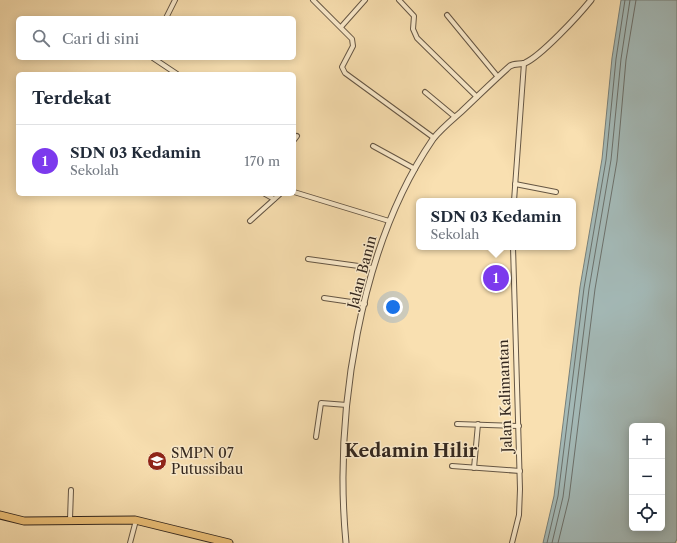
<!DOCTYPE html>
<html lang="id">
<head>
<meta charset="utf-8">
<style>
  :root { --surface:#fff; --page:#f2f2f3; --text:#1f2937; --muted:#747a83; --line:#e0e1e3; --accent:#7c3aed }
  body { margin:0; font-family:"Libre Caslon Text",serif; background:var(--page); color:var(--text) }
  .controls { position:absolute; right:12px; bottom:12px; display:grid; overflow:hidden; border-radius:6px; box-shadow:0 2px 10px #0003 }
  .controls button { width:36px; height:36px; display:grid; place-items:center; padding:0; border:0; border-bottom:1px solid var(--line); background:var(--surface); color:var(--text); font:20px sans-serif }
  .you { position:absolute; left:393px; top:307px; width:14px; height:14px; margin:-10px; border:3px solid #fff; border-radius:50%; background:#1a73e8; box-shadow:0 0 0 6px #1a73e833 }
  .badge { display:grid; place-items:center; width:26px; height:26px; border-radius:50%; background:var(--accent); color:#fff; font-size:13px; font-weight:700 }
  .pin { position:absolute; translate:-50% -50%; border:2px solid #fff; box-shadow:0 1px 4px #0006 }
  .popup { position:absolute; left:416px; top:198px; width:160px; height:52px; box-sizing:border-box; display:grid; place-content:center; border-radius:6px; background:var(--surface); filter:drop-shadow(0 1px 3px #0005); font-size:13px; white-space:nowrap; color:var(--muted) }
  .popup b { font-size:15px; color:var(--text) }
  .popup::after { content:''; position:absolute; left:50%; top:100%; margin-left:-8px; border:8px solid transparent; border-top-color:var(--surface) }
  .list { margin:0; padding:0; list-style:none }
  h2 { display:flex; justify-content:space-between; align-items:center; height:52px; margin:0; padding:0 16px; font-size:17px }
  h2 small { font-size:13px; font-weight:400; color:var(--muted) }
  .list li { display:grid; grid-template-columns:26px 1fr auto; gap:12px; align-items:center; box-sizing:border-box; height:72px; padding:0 16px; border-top:1px solid var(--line) }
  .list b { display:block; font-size:15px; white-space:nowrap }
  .list p { margin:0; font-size:13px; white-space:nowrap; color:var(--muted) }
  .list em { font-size:13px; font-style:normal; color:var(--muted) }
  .icon { flex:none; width:22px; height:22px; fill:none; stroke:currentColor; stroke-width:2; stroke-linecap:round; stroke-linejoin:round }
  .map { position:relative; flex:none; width:677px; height:543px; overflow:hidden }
  .search { position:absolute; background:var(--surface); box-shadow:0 2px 10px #0003; left:16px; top:16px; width:280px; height:44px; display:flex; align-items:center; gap:10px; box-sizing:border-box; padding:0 14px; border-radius:6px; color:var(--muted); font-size:15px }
  .panel { position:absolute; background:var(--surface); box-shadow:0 2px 10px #0003; left:16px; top:72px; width:280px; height:124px; border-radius:6px }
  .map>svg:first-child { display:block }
</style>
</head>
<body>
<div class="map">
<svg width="677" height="543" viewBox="0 0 677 543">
  <rect width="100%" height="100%" fill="#f9e0b1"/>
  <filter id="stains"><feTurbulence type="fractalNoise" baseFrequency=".005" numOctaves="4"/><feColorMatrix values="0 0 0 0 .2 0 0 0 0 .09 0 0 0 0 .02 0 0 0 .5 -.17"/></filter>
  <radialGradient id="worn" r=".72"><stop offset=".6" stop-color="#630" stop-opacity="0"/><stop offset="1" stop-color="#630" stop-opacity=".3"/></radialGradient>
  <path fill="#a4bab8" stroke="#77807b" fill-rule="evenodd" d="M621 0H677V539L675 543H543L554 496 580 287 602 159 612 58ZM632 426H662V528H632Z"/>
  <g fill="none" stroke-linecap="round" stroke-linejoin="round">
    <g stroke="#6c716c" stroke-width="1">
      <path d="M547 543 558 496 584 288 606 160 616 59 625 0"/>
      <path d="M552 543 563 497 589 289 611 160 621 59 630 0"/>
      <path d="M558 543 569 498 595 289 617 161 626 60 636 0"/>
    </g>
    <defs>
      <g id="minor">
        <path d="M313 0 352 39 353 46 342 67 345 73 434 138"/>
        <path d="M399 0 414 16 413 29 417 38 477 97"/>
        <path d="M447 15 498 77"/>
        <path d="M166 18 175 0"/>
        <path d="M341 27 365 0"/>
        <path d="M153 58 177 74"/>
        <path d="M425 92 455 117"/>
        <path d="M294 140 297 136"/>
        <path d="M373 146 415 169"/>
        <path d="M515 184 556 192"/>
        <path d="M294 192 389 221"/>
        <path d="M265 194 274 199"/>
        <path d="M514 201 524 63"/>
        <path d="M250 221 280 194"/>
        <path d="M308 259 373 268"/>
        <path d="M324 298 365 304"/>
        <path d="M457 424 519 426"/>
        <path d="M316 437 321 403 347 405"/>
        <path d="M452 466 520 471"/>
        <path d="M474 468 478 424"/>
        <path d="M70 519 71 490"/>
        <path d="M130 543 135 524"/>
        <path d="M512 543 519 515 520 489 513 247"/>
      </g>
      <path id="tertiary" d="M346 543C334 415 359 247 433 139 441 129 452 120 461 112 477 97 493 81 510 66 515 63 520 65 525 63 541 56 579 15 591 0"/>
      <path id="trunk" d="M0 515 24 521 135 520 229 543"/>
    </defs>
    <use href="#minor" stroke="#655644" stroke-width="6"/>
    <use href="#tertiary" stroke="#655644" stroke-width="7"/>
    <use href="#trunk" stroke="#34281f" stroke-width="9"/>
    <use href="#minor" stroke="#fbebcc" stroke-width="4"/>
    <use href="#tertiary" stroke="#fbebcc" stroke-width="5"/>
    <use href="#trunk" stroke="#ecc078" stroke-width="7"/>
  </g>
  <defs>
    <symbol id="school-disc" viewBox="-11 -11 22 22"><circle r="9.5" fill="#8f2418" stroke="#fbebcc"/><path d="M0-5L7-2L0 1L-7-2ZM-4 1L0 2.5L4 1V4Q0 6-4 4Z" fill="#fff"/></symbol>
  </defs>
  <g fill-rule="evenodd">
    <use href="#school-disc" x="146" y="450" width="22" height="22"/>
  </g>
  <g text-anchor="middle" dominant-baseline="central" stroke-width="3" stroke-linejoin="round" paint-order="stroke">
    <g font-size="14" fill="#34281f" stroke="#fbebcc">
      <text transform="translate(362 272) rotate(-75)">Jalan Banin</text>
      <text transform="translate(505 396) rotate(-92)">Jalan Kalimantan</text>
    </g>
    <g font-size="14" fill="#34281f" stroke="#fbebcc" text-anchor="start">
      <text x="171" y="453">SMPN 07<tspan x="171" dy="16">Putussibau</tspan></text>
    </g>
    <g font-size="18" font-weight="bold" fill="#34281f" stroke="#fbebcc">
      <text x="411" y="451">Kedamin Hilir</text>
    </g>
  </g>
  <rect width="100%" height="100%" filter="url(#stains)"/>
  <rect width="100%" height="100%" fill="url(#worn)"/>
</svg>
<div class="controls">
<button>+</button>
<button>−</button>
<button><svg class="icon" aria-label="locate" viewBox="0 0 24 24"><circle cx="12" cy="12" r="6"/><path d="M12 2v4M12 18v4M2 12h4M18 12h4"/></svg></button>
</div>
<div class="you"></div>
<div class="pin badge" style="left:496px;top:278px">1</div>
<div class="popup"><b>SDN 03 Kedamin</b>Sekolah</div>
<div class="search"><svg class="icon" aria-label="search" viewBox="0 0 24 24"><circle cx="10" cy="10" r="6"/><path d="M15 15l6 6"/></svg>Cari di sini</div>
<section class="panel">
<h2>Terdekat<small></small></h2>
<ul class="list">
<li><span class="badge">1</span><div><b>SDN 03 Kedamin</b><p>Sekolah</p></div><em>170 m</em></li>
</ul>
</section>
</div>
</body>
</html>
